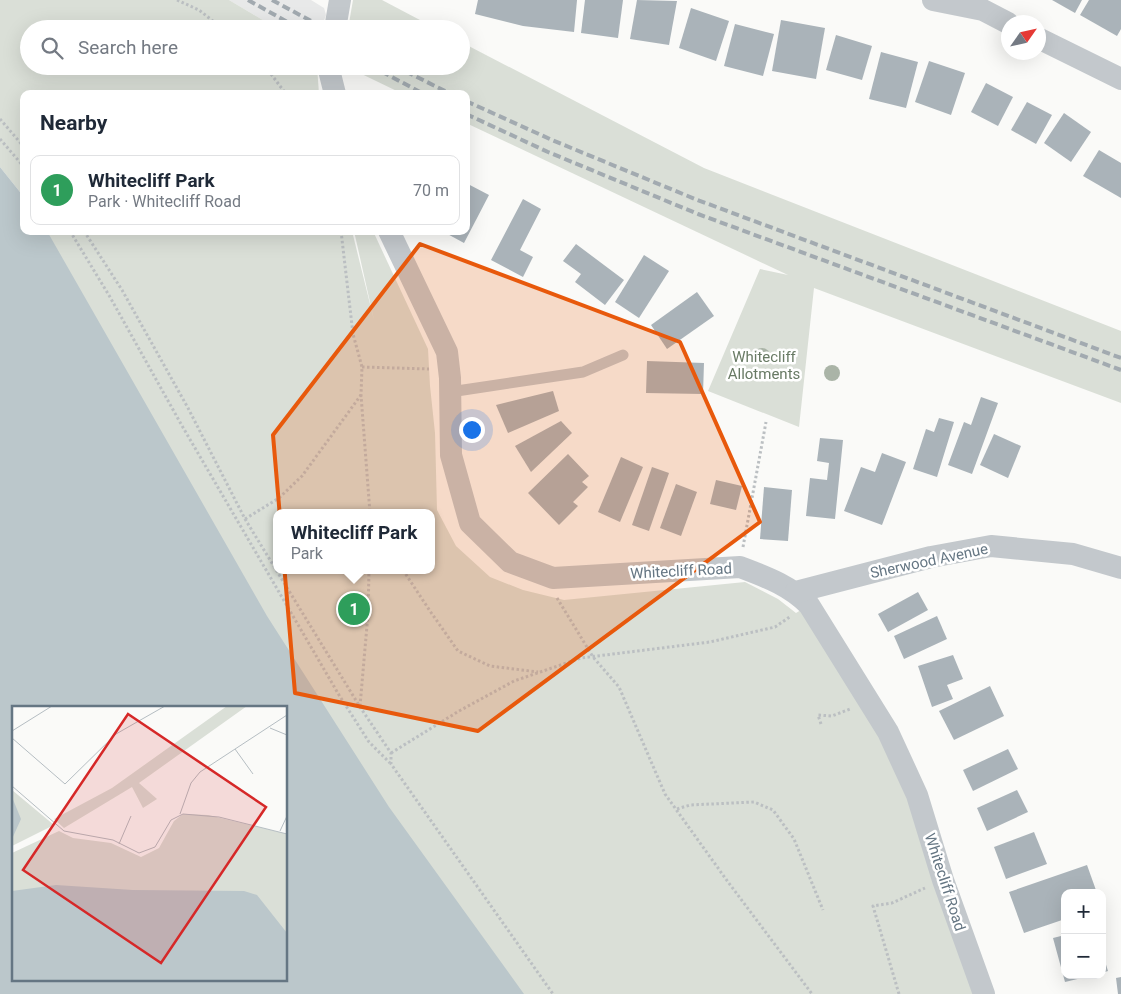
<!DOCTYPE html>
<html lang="en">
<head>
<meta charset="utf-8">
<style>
  :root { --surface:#fff; --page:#f2f2f3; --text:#1f2937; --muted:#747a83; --line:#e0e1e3; --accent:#e4572e }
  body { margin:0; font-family:Roboto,sans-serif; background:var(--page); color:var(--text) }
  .controls { position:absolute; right:15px; bottom:15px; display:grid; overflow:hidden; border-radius:10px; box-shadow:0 5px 20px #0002 }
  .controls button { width:45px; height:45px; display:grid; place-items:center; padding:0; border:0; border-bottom:1px solid var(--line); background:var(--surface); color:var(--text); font:25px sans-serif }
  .compass { position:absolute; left:1001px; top:15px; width:45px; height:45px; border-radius:50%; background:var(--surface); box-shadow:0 5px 20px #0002; rotate:56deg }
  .you { position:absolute; left:471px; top:429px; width:18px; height:18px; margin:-12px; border:4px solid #fff; border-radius:50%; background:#1a73e8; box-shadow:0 0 0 8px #1a73e833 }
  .badge { display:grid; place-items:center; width:32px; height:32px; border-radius:50%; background:var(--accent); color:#fff; font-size:16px; font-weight:700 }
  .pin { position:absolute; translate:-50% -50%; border:2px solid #fff; box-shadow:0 1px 5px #0006 }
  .popup { position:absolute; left:273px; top:509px; width:162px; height:65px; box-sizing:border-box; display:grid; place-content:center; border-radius:10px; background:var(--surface); filter:drop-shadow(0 1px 4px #0005); font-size:16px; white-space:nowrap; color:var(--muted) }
  .popup b { font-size:19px; color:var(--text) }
  .popup::after { content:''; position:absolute; left:50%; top:100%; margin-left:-10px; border:10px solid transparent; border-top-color:var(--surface) }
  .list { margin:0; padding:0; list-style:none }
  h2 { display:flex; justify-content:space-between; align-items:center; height:65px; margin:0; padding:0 20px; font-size:21px }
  h2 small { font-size:16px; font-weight:400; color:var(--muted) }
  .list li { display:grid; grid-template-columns:32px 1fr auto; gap:15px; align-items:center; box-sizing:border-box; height:70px; margin:0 10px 10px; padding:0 10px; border:1px solid var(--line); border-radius:10px }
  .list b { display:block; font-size:19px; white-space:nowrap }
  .list p { margin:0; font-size:16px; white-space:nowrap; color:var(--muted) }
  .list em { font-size:16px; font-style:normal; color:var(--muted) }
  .icon { flex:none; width:28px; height:28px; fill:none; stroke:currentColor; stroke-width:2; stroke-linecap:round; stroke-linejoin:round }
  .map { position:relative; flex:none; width:1121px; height:994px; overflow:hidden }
  .search { position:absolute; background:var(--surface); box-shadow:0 5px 20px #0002; left:20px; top:20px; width:450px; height:55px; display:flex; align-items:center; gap:12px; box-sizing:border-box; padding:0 18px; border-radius:28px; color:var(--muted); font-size:19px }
  .panel { position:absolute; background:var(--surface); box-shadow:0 5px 20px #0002; left:20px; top:90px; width:450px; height:145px; border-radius:10px }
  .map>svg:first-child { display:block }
</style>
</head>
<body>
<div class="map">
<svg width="1121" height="994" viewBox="0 0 1121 994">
  <rect width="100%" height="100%" fill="#fafaf8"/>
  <path fill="#e8e9e9" d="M229 0H311L324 8 326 15 321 29H278Z"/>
  <g fill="#dadfd7" fill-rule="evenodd">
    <path d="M0 0H229L278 29H29V66H317L319 94H24V197L0 167Z"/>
    <path d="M353 0H382L437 29H348Z"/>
    <path d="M461 42 704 168 1121 331V403L814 288 799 427 708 391 760 269 788 275 466 123V94H403L345 66H461Z"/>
    <path d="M0 174 24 231H352L374 320 354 231H373L428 349 430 386 435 433 437 510 456 546 490 577 523 590 564 600 745 582 778 599 796 613 809 605 888 732 984 994H0ZM276 513H432V570H276ZM14 708H286V980H14Z"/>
  </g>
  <path fill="#bbc7cb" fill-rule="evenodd" d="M0 167 24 197V231H47L267 616 389 807 524 994H0ZM14 708H286V980H14Z"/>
  <g fill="#aab3b9">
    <path d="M478 0H577L574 32 523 26 475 14Z"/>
    <path d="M585 0H623L618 38 581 33Z"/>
    <path d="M637 0 677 1 669 45 630 39Z"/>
    <path d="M1052 0H1082L1075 13Z"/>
    <path d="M1089 0H1121V29L1117 36 1080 15Z"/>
    <path d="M691 8 729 21 716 61 679 48Z"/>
    <path d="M781 20 825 28 816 79 772 71Z"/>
    <path d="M735 24 774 34 763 76 724 66Z"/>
    <path d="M836 35 872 46 862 80 826 70Z"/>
    <path d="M881 52 918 62 906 108 869 99Z"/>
    <path d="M929 61 965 73 951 115 915 102Z"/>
    <path d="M986 83 1013 97 998 126 971 112Z"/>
    <path d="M1027 102 1052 115 1036 144 1011 130Z"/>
    <path d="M1064 113 1091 132 1071 162 1044 143Z"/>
    <path d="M1099 150 1121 163V198L1083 176Z"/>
    <path d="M466 183 489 195 464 243 442 231H466Z"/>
    <path d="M523 199 541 209 520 250 533 257 523 277 491 260Z"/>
    <path d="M576 244 624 280 605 305 575 282 581 274 563 261Z"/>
    <path d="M644 255 669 271 639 318 615 302Z"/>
    <path d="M697 292 714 316 667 349 651 325Z"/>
    <path d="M647 361 704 363 703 394 646 393Z"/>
    <path d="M553 391 559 411 508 433 496 405Z"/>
    <path d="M981 397 998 403 972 474 948 465 964 422 971 425Z"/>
    <path d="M939 418 954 422 937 477 913 469 926 429 934 432Z"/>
    <path d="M561 421 572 433 531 472 515 446Z"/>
    <path d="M994 434 1021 446 1008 478 980 465Z"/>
    <path d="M820 438 843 440 835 519 806 516 810 478 827 480 829 463 817 461Z"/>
    <path d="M882 453 906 462 882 525 844 511 861 467 875 472Z"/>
    <path d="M568 454 589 476 582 482 588 487 573 502 578 506 559 525 528 493Z"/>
    <path d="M621 457 643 467 620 522 598 512Z"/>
    <path d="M652 467 669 473 649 531 632 525Z"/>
    <path d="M716 480 742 486 736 510 710 504Z"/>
    <path d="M676 484 697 492 681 536 660 528Z"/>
    <path d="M764 487 792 490 788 541 760 539Z"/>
    <path d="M918 592 928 610 888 632 878 614Z"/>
    <path d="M937 616 947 639 904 659 894 636Z"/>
    <path d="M953 655 963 679 947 685 953 699 932 707 918 666Z"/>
    <path d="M990 686 1004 716 954 740 939 711Z"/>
    <path d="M1008 749 1018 769 973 791 963 770Z"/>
    <path d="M1017 790 1028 812 987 831 977 808Z"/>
    <path d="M1034 832 1047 864 1006 879 994 847Z"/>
    <path d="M1087 865 1097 893H1065V919L1024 933 1009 892Z"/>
    <path d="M1065 935V975L1090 976 1065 982 1053 938Z"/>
    <path d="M1102 952 1108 971 1102 973Z"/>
    <path d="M1121 977V994H1118L1116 978Z"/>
  </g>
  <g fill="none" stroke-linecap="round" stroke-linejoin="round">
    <g stroke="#bbbfc2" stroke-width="3" stroke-dasharray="2.5 2.5" stroke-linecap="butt">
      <path d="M177 0 199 10 223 29"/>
      <path d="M265 66 286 94"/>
      <path d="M0 119 24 147"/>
      <path d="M0 139 24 167"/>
      <path d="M70 231 110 297 181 424 339 695 369 742 390 763"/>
      <path d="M84 231 122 290 188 408 245 519 360 707 391 753V764L553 994"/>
      <path d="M341 231 353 334 362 367 361 395 370 513"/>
      <path d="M362 367 429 369"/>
      <path d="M245 519 279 498 302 476 361 395"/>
      <path d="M743 547 766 422"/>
      <path d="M403 570 430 611 458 651 490 666 538 672"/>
      <path d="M557 598 593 657 619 687 665 794 728 882 812 994"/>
      <path d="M360 706 368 614 369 570"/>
      <path d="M821 724 818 715 832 716 850 709"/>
      <path d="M391 753 459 711 514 681 581 658 710 642 775 627 791 616"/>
      <path d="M677 809 690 805 754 802 773 810 794 839 823 910"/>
      <path d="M899 994 873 906 892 903 925 888"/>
    </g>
    <path stroke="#c3c8cc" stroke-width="11" d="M450 392 583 372 623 355"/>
    <g stroke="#c3c8cc" stroke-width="22">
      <path d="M933 0 983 10 1008 23"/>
      <path d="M335 29 340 0"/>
      <path d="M1038 38 1121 79"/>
      <path d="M328 66 335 94"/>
      <path d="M389 231 447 352 450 378 451 455 470 523 510 562 553 578 740 567C766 577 789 585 809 605L888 732 917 795 943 880 984 994"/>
      <path d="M796 592 931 557 991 546 1073 554 1121 568"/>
    </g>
    <g stroke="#a2aab0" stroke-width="4" stroke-dasharray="8 4" stroke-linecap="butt">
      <path d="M248 0 300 29"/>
      <path d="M272 0 326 29"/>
      <path d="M371 66 424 94"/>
      <path d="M395 66 451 94"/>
      <path d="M466 101 552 140 695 199 1121 358"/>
      <path d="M466 114 548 152 698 214 1121 370"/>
    </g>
  </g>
  <g fill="#aab4a7">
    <circle cx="762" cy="356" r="8"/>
    <circle cx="832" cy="373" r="8"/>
  </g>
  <path fill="#e8590c" fill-opacity="0.2" stroke="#e8590c" stroke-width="4" stroke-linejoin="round" d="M420 244 680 342 760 522 478 731 295 693 273 435Z"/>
  <g text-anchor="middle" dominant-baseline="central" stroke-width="5" stroke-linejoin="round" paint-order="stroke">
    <g font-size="15" fill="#687a64" stroke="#fff">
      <text x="764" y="357">Whitecliff<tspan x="764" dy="17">Allotments</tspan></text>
    </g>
    <g font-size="15" fill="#657683" stroke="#fff">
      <text transform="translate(929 561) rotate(-12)">Sherwood Avenue</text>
      <text transform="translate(681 571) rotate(-3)">Whitecliff Road</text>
      <text transform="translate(945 882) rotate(72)">Whitecliff Road</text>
    </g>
  </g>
  <g transform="translate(12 706)">
    <rect width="275" height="275" fill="#fafaf8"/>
    <path d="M215 0H235L127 77 145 93 131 102 120 81 52 122 42 113 100 82ZM0 84 42 119 0 140ZM171 108 196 109 275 128V275L0 187V147L47 125 61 132 99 137 129 151 147 142 162 115Z" fill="#dadfd7"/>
    <path d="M0 91 9 113 0 133ZM44 179 121 184 232 185 245 189 275 227V275H0V185Z" fill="#bbc7cb"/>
    <path fill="none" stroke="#b5bdc2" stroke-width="1" d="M258 22 275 29M0 25 40 0M0 32 53 78 104 28 153 0M223 43 241 68M0 80 52 125 101 134 127 147 143 141 159 114 171 108 207 111 275 128M168 108 179 77 188 66 275 9M268 125 275 110M107 138 119 110"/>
    <path fill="#d62828" fill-opacity="0.15" stroke="#d62828" stroke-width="2.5" d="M116 8 254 101 149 257 11 164Z"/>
    <rect width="275" height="275" fill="none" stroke="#657683" stroke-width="2.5"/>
  </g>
</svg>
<div class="controls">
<button>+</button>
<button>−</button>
</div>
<svg class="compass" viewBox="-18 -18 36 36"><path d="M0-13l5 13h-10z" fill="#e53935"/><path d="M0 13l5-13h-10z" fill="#747a83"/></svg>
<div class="you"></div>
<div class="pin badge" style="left:354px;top:609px;background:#2e9e5b">1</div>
<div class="popup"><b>Whitecliff Park</b>Park</div>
<div class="search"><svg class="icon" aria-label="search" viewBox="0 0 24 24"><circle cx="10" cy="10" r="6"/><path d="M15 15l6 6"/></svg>Search here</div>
<section class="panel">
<h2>Nearby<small></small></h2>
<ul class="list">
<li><span class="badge" style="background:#2e9e5b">1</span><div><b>Whitecliff Park</b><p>Park · Whitecliff Road</p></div><em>70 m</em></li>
</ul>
</section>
</div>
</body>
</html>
